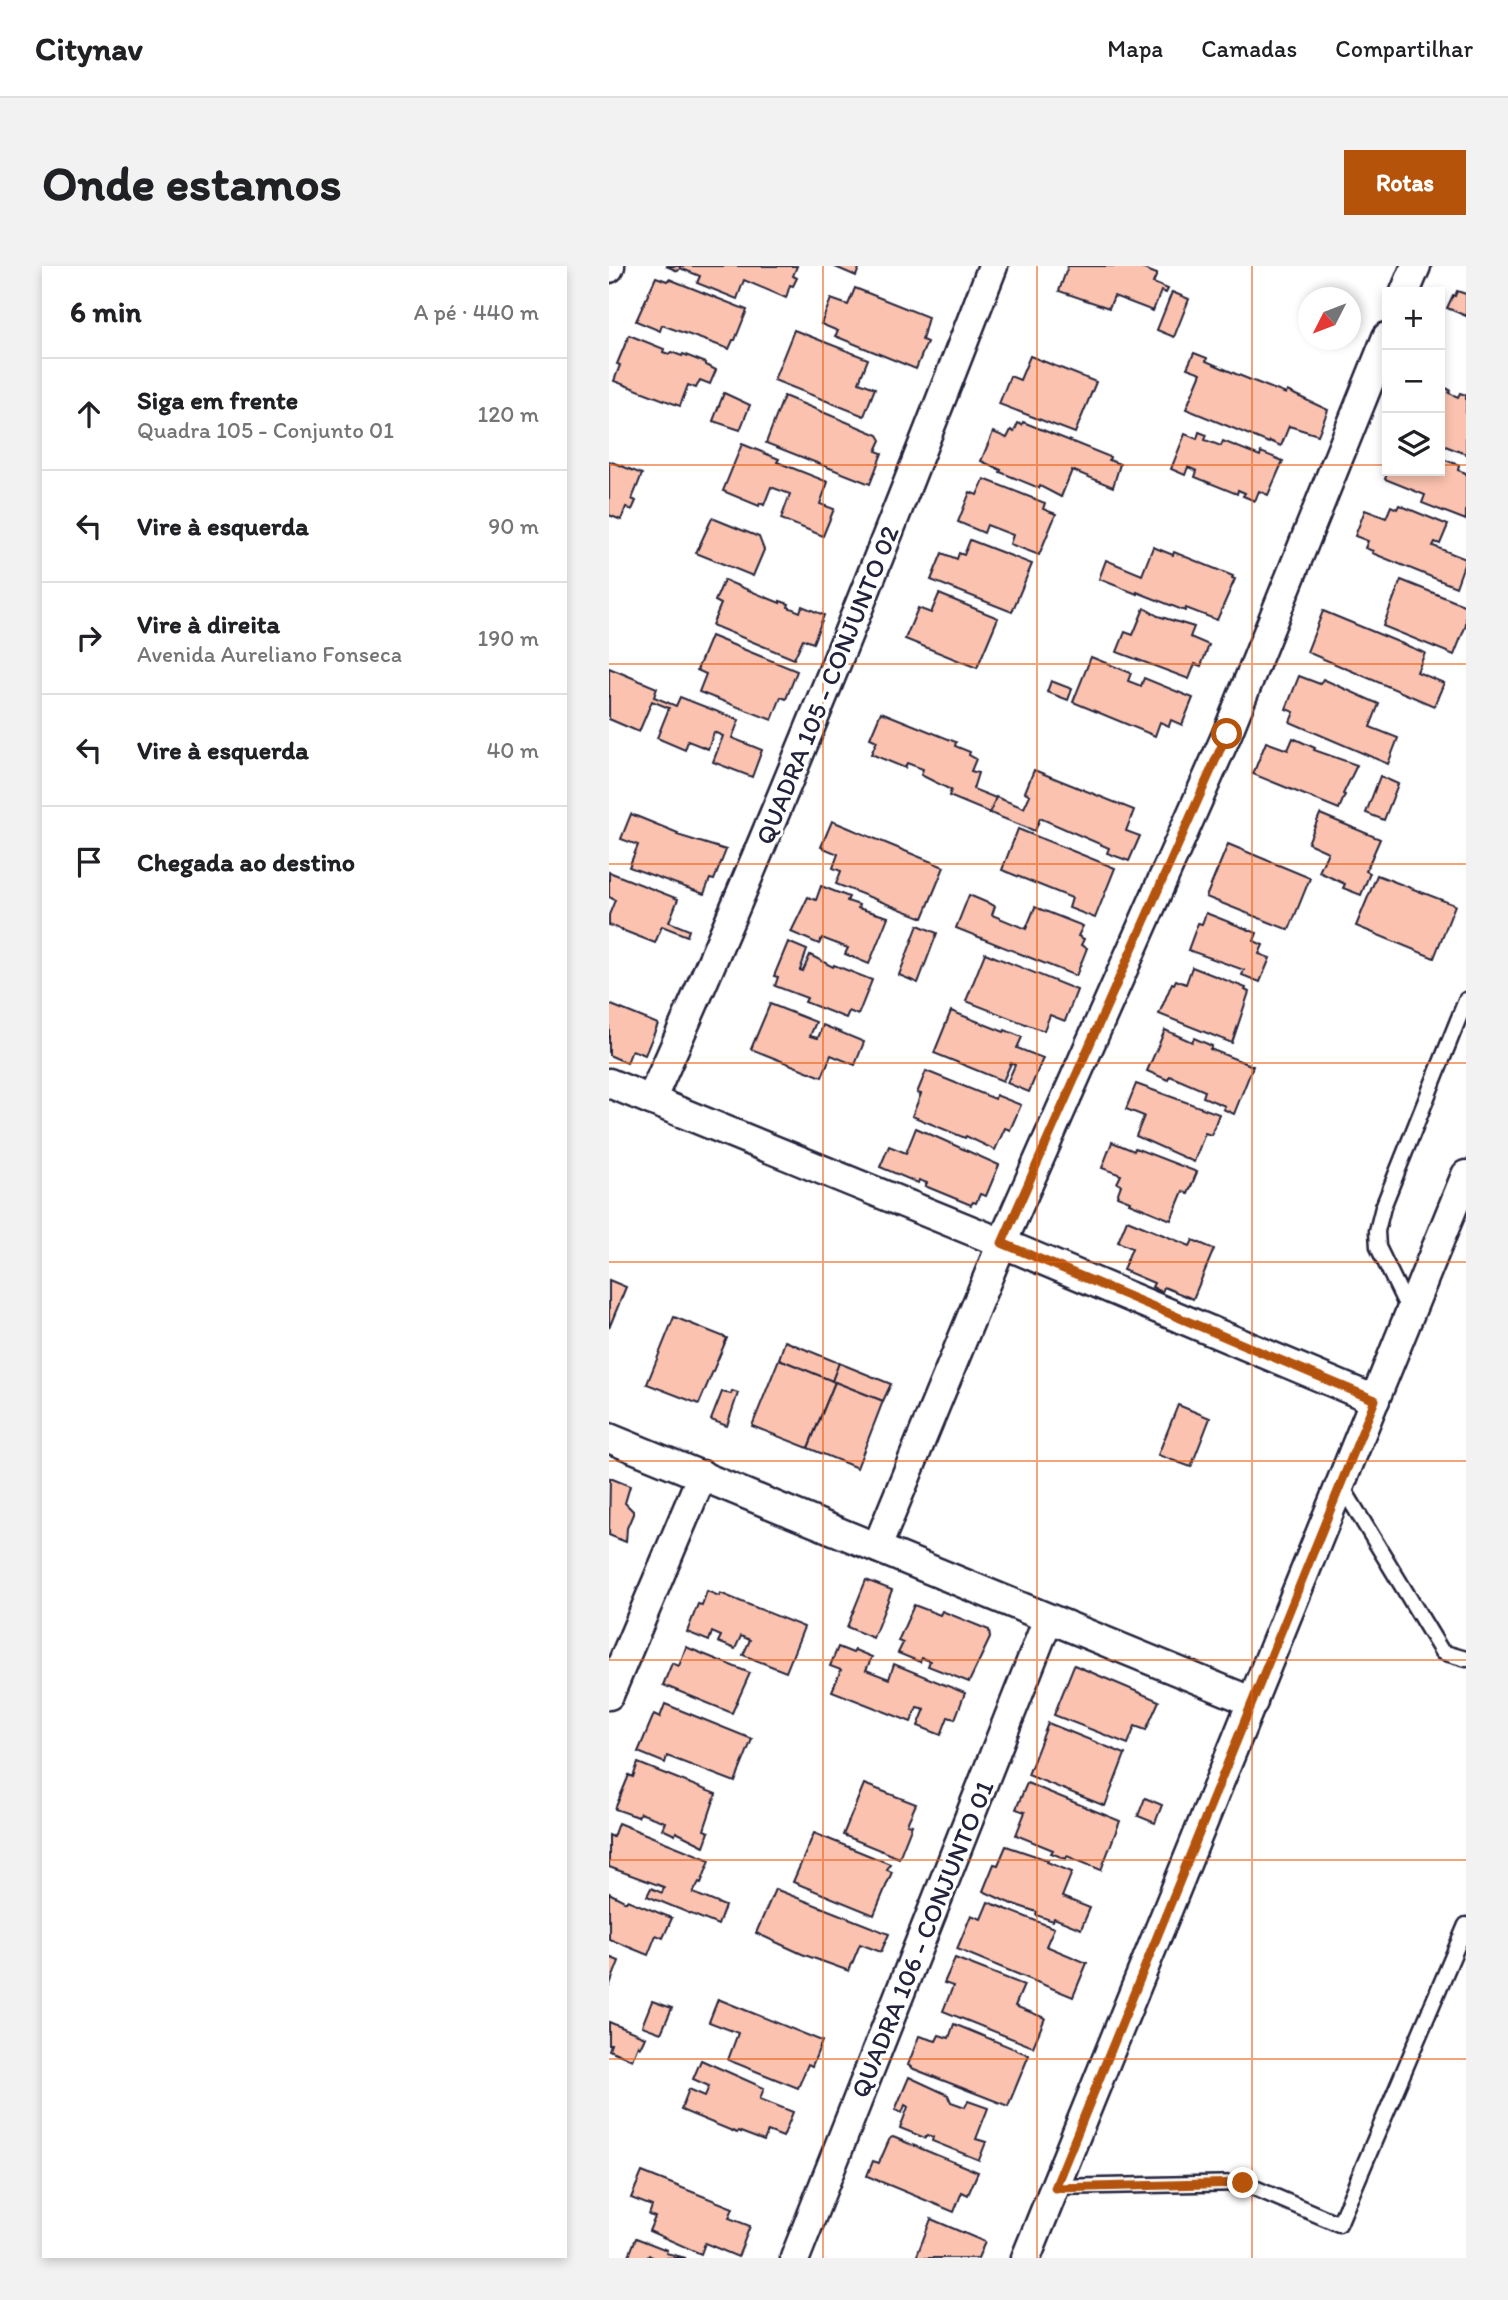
<!DOCTYPE html>
<html lang="pt">
<head>
<meta charset="utf-8">
<style>
  :root { --surface:#fff; --page:#f2f2f2; --text:#202124; --muted:#757577; --line:#e0e0e0; --accent:#b45309 }
  body { margin:0; font-family:Itim,sans-serif; background:var(--page); color:var(--text) }
  .controls { position:absolute; right:21px; top:21px; display:grid; overflow:hidden; border-radius:0px; box-shadow:0 4px 10px #0003 }
  .controls button { width:63px; height:63px; display:grid; place-items:center; padding:0; border:0; border-bottom:2px solid var(--line); background:var(--surface); color:var(--text); font:35px sans-serif }
  .compass { position:absolute; left:689px; top:21px; width:63px; height:63px; border-radius:50%; background:var(--surface); box-shadow:0 4px 10px #0003; rotate:228deg }
  .stop { position:absolute; width:21px; height:21px; margin:-16px; border:5px solid #b45309; border-radius:50%; background:#fff }
  .stop.end { background:#b45309; border-color:#fff; box-shadow:0 2px 7px #0008 }
  .list { margin:0; padding:0; list-style:none }
  h2 { display:flex; justify-content:space-between; align-items:center; height:91px; margin:0; padding:0 28px; font-size:30px }
  h2 small { font-size:23px; font-weight:400; color:var(--muted) }
  .list li { display:grid; grid-template-columns:46px 1fr auto; gap:21px; align-items:center; box-sizing:border-box; height:112px; padding:0 28px; border-top:2px solid var(--line) }
  .list b { display:block; font-size:26px; white-space:nowrap }
  .list p { margin:0; font-size:23px; white-space:nowrap; color:var(--muted) }
  .list em { font-size:23px; font-style:normal; color:var(--muted) }
  .icon { flex:none; width:38px; height:38px; fill:none; stroke:currentColor; stroke-width:2; stroke-linecap:round; stroke-linejoin:round }
  .map { position:relative; flex:none; width:857px; height:1992px; overflow:hidden; border-radius:0px }
  header { display:flex; align-items:center; gap:42px; box-sizing:border-box; height:98px; padding:0 35px; background:var(--surface); border-bottom:2px solid var(--line) }
  header strong { font-size:33px }
  nav { display:flex; gap:38px; margin-inline-start:auto; font-size:24px }
  .intro { display:flex; align-items:center; justify-content:space-between; box-sizing:border-box; height:168px; padding:0 42px }
  h1 { margin:0; font-size:49px }
  .button { padding:18px 32px; border-radius:0px; background:var(--accent); color:#fff; font-size:24px; font-weight:700 }
  main { display:flex; gap:42px; padding:0 42px }
  aside { flex:1; background:var(--surface); border-radius:0px; box-shadow:0 4px 10px #0003 }
  .map>svg:first-child { display:block }
</style>
</head>
<body>
<header>
<strong>Citynav</strong>
<nav><a>Mapa</a><a>Camadas</a><a>Compartilhar</a></nav>
</header>
<div class="intro"><h1>Onde estamos</h1><a class="button">Rotas</a></div>
<main>
<aside>
<h2>6 min<small>A pé · 440 m</small></h2>
<ul class="list">
<li><svg class="icon" aria-label="ahead" viewBox="0 0 24 24"><path d="M12 20V5M6 11l6-6 6 6"/></svg><div><b>Siga em frente</b><p>Quadra 105 - Conjunto 01</p></div><em>120 m</em></li>
<li><svg class="icon" aria-label="left" viewBox="0 0 24 24"><path d="M17 20v-9H6M10 6l-5 5 5 5"/></svg><div><b>Vire à esquerda</b></div><em>90 m</em></li>
<li><svg class="icon" aria-label="right" viewBox="0 0 24 24"><path d="M7 20v-9h11M14 6l5 5-5 5"/></svg><div><b>Vire à direita</b><p>Avenida Aureliano Fonseca</p></div><em>190 m</em></li>
<li><svg class="icon" aria-label="left" viewBox="0 0 24 24"><path d="M17 20v-9H6M10 6l-5 5 5 5"/></svg><div><b>Vire à esquerda</b></div><em>40 m</em></li>
<li><svg class="icon" aria-label="arrive" viewBox="0 0 24 24"><path d="M6 21V4h12l-3 4 3 4H6"/></svg><div><b>Chegada ao destino</b></div></li>
</ul>
</aside>
<div class="map">
<svg width="857" height="1992" viewBox="0 0 857 1992">
  <rect width="100%" height="100%" fill="#fff"/>
  <filter id="ink" filterUnits="userSpaceOnUse"><feTurbulence type="fractalNoise" baseFrequency=".0143" numOctaves="2"/><feDisplacementMap in="SourceGraphic" scale="14" xChannelSelector="R" yChannelSelector="G"/><feConvolveMatrix kernelMatrix="1 2 1 2 8 2 1 2 1" color-interpolation-filters="sRGB"/></filter>
  <g filter="url(#ink)">
    <g fill="#fbc3af" stroke="#22223b" stroke-width="2">
      <path d="M57 0H188L184 10 188 12 184 20 181 19 177 32 135 14 128 33 88 17 91 10 71 2 69 5Z"/>
      <path d="M224 0H251L247 10Z"/>
      <path d="M459 0H527L548 8 544 17 559 23 557 27 552 25 544 45 505 30 500 42 450 25Z"/>
      <path d="M47 11 58 15 60 13 138 44 126 74H124L120 83 53 59 51 65 27 55Z"/>
      <path d="M246 22 319 51 313 74 318 76 307 103 226 70 229 65 212 58 222 33 239 39Z"/>
      <path d="M848 25 857 28V50L838 42 844 29 846 30Z"/>
      <path d="M563 26 580 33 565 71 548 64Z"/>
      <path d="M185 64 259 93 250 116 266 122 255 150 165 114Z"/>
      <path d="M20 69 55 83 54 86 60 88 62 86 73 90 74 88 97 97V99L107 104 101 118 91 114 87 122 79 119 71 140 5 115 11 99 8 98Z"/>
      <path d="M585 87 598 92 597 95 627 108 677 128 678 125 719 144 709 169 680 160 672 180 661 175 660 177 577 143 592 107 578 102Z"/>
      <path d="M421 90 487 116 466 167 390 138 401 110 411 114Z"/>
      <path d="M831 119 841 124 840 127 849 131 851 127 857 129V188L831 178Z"/>
      <path d="M115 127 141 139 131 164 104 155Z"/>
      <path d="M175 130 269 169 272 174 267 185 273 187 261 218 157 177Z"/>
      <path d="M414 156 501 191 500 194 511 198 504 221 463 204 452 231 431 220 430 222 391 206 392 204 372 195 384 166 398 172 402 164 405 166 409 157 413 159Z"/>
      <path d="M590 166 598 169 596 174 612 180 614 175 651 190 652 186 674 195 659 229 650 225 646 235 634 230 636 227 629 224 628 228 586 211 588 205 579 201 576 209 562 203 576 168 588 173Z"/>
      <path d="M133 178 170 193 168 196 219 216 211 238 225 243 214 270 172 253 181 228 162 221 155 239 151 237 150 240 114 225Z"/>
      <path d="M831 192 850 199 849 204 857 207V254L813 237 816 229 776 213 779 205H831Z"/>
      <path d="M0 195 33 208 23 233 27 235 23 244 17 241 12 254 0 249Z"/>
      <path d="M375 213 436 237 434 243 447 248 430 289 401 278 404 269 378 259 375 267 349 256 361 226 368 229Z"/>
      <path d="M790 239 839 259 831 278 826 276 824 280 857 293 847 321 763 287 764 285 756 282 759 275 746 270 756 244 777 252 782 240 788 243Z"/>
      <path d="M103 252 150 271 155 284 144 310 87 287Z"/>
      <path d="M361 274 423 298 403 346 322 314 333 287 348 293 350 287 355 289Z"/>
      <path d="M544 281 564 289 565 286 624 310 623 312 626 313 608 354 577 342 576 345 528 326V328L490 313 497 294 533 309Z"/>
      <path d="M115 314 171 337V335L180 338 179 341 191 346 193 340 215 349 204 377 194 373 185 393 103 359 112 338 106 335Z"/>
      <path d="M792 314 857 340V359L845 389 774 360Z"/>
      <path d="M330 328 389 352 368 402 296 373 309 342 322 347Z"/>
      <path d="M535 342 549 350 585 361 581 371 600 379 592 400 586 398 580 413 508 386 516 366 524 369Z"/>
      <path d="M714 345 816 387 808 406 835 417 825 440 698 386Z"/>
      <path d="M102 370 188 405 177 433 172 431 163 454 90 426 97 408 88 404Z"/>
      <path d="M482 391 522 407 519 415 532 420 535 412 584 432 573 459 562 454 560 460 551 456 546 470 464 436Z"/>
      <path d="M0 402 48 422 45 431 67 440 71 431 130 454 123 472 153 484 143 511 104 496 114 470 105 466 99 483 79 475 76 484 48 472 60 442 43 435 30 466 0 453Z"/>
      <path d="M690 410 711 418 714 413 770 438 761 461 789 472 779 498 681 456 685 446 677 443Z"/>
      <path d="M442 415 463 423 459 434 438 426Z"/>
      <path d="M272 446 347 476 346 480 361 486 360 489 367 493 362 505 369 507 364 523 387 532 381 547 340 530 342 524 312 509 314 503 298 497 296 502 262 488 268 475 261 472Z"/>
      <path d="M684 472 706 482 705 484 748 499 734 528 736 529 730 543 644 508 657 476 679 484Z"/>
      <path d="M425 504 525 544 517 565 531 570 520 595 498 587 500 582 431 552 426 565 381 547 387 531 415 542 421 529 416 526Z"/>
      <path d="M771 510 789 518 775 554 757 547Z"/>
      <path d="M22 548 69 567 68 569 117 584 105 614 101 613 95 628 20 601 29 579 12 573Z"/>
      <path d="M711 548 771 573 757 605 761 607 752 629 734 622 736 618 710 606 719 586 699 577Z"/>
      <path d="M223 555 335 601 314 652 227 618 232 605 224 602 229 588 212 581Z"/>
      <path d="M409 563 506 602 486 652 460 642 463 632 393 604Z"/>
      <path d="M619 578 701 612 680 664 597 631Z"/>
      <path d="M0 606 69 633 60 656 80 664 78 670 53 660 46 677 0 659V649L6 634 0 631Z"/>
      <path d="M768 609 846 639 825 692 747 660Z"/>
      <path d="M212 620 240 631 238 635 250 639 249 642 279 651 260 698 236 688 239 682 213 672 210 678 182 666 199 631 207 634Z"/>
      <path d="M360 629 386 640 383 649 417 663 426 641 474 660 469 670 475 673 472 679 478 682 467 710 347 662Z"/>
      <path d="M597 647 648 667 645 675 654 679 650 688 661 692 651 716 633 709 635 704 579 684 589 657 593 658Z"/>
      <path d="M309 659 328 667 309 717 290 709Z"/>
      <path d="M179 676 198 684 191 704 194 705 201 689 224 701 225 699 263 714 249 749 240 745 237 752 196 736 198 732 166 720 169 711 165 710Z"/>
      <path d="M376 687 468 724 456 755 441 749 435 764H432L357 735Z"/>
      <path d="M583 701 637 722 636 724 640 726 623 777 550 748 563 717 565 718 567 714 577 718Z"/>
      <path d="M0 738 49 758 36 789 23 784 18 797 0 789Z"/>
      <path d="M161 738 207 756 201 770 209 772 214 759 255 776 246 799 222 789 213 811 142 783Z"/>
      <path d="M342 745 395 766 396 764 413 771 408 782 434 792 420 826 398 817 406 799 402 797 394 815 325 787Z"/>
      <path d="M556 764 583 776 585 772 603 780 601 783 644 800 625 848 614 843 616 840 594 831 596 825 561 810 559 814 538 805Z"/>
      <path d="M317 805 386 833 387 829 412 839 401 864 396 862 386 884 357 870 356 872 303 850 312 828 308 827Z"/>
      <path d="M527 818 610 848 602 869 596 867 585 896 527 870 535 850 517 843Z"/>
      <path d="M307 862 390 899 377 930 371 928 367 937 364 936 362 939 316 920 318 917 310 914 309 917 271 901 280 880 297 887Z"/>
      <path d="M503 876 525 885 526 882 588 906 579 928 574 925 562 954 520 937 521 935 508 930 512 919 508 917 512 909 493 902Z"/>
      <path d="M518 954 581 980 584 974 605 983 584 1033 555 1021 553 1026 543 1021 545 1017 514 1004 523 982 509 976Z"/>
      <path d="M0 1014 17 1021 0 1062Z"/>
      <path d="M65 1051 118 1072 90 1138 38 1118Z"/>
      <path d="M176 1075 230 1097 223 1115 170 1093Z"/>
      <path d="M170 1093 226 1116 199 1182 143 1160Z"/>
      <path d="M230 1097 282 1118 274 1135 223 1115Z"/>
      <path d="M226 1116 274 1135 248 1202 199 1182Z"/>
      <path d="M123 1125 129 1127 118 1160 102 1154 113 1126 122 1128Z"/>
      <path d="M569 1139 601 1152 582 1201 549 1189Z"/>
      <path d="M1 1212 21 1220 16 1237 24 1245V1248L18 1262 17 1276 0 1269Z"/>
      <path d="M257 1314 283 1324 264 1372 238 1361Z"/>
      <path d="M98 1325 110 1330 111 1327 195 1361 177 1406 134 1389 141 1374 132 1370 126 1383 109 1376 112 1370 103 1366 100 1375 78 1366 89 1338 93 1339Z"/>
      <path d="M305 1339 331 1349 333 1345 380 1364 381 1372 360 1416 319 1400 321 1395 313 1392 311 1396 289 1387 294 1377 289 1375Z"/>
      <path d="M77 1381 141 1407 123 1447 54 1419 63 1397 70 1400Z"/>
      <path d="M229 1381 244 1387 246 1384 263 1391 257 1404 280 1413 285 1398 356 1427 346 1453 339 1451 332 1469 309 1460 316 1443 308 1441 302 1456 223 1425 232 1404 221 1400Z"/>
      <path d="M465 1399 550 1435 537 1464 526 1460 519 1478 445 1449Z"/>
      <path d="M56 1438 143 1473 126 1516 58 1490 56 1497 29 1486 45 1448 51 1451Z"/>
      <path d="M439 1457 516 1488 496 1540 419 1509Z"/>
      <path d="M29 1497 107 1528 95 1564 100 1566 95 1580 67 1566 66 1569 53 1563 56 1556 31 1547 29 1551 6 1543 20 1509 24 1511Z"/>
      <path d="M418 1517 511 1555 492 1604 458 1590 457 1593 442 1587 444 1584 407 1569 416 1546 407 1543Z"/>
      <path d="M255 1518 307 1538 298 1558 303 1559 290 1592 234 1569Z"/>
      <path d="M536 1532 553 1539 546 1557 529 1550Z"/>
      <path d="M9 1557 101 1594 92 1617 90 1616 84 1627 116 1640 109 1659 38 1630 42 1622 53 1627 55 1621 0 1601V1569L4 1571Z"/>
      <path d="M205 1567 281 1598 278 1604 283 1606 265 1649 184 1616Z"/>
      <path d="M397 1580 439 1594 438 1596 463 1606 453 1631 481 1642 472 1663 445 1652 444 1655 427 1649 428 1646 398 1636 374 1625 385 1598 389 1599Z"/>
      <path d="M166 1623 280 1668 272 1686 251 1678 240 1705 193 1688 147 1667Z"/>
      <path d="M0 1627 17 1636 18 1634 63 1652 54 1672 47 1669 39 1689 0 1673Z"/>
      <path d="M379 1636 445 1662 437 1680 478 1697 464 1731 348 1683 362 1649 372 1653Z"/>
      <path d="M0 1691 10 1695 0 1721Z"/>
      <path d="M346 1692 415 1719 406 1740 436 1752 424 1781 334 1745 344 1720 335 1717Z"/>
      <path d="M109 1733 213 1775 203 1800 199 1798 189 1822 119 1794 129 1767 100 1756Z"/>
      <path d="M43 1735 63 1742 52 1767 33 1760Z"/>
      <path d="M0 1756 36 1771 31 1781 29 1779 23 1794 0 1784 2 1778H0Z"/>
      <path d="M345 1758 420 1789 399 1840 305 1803 299 1799 310 1770 327 1775 330 1769 340 1772Z"/>
      <path d="M92 1794 155 1822 151 1833 184 1846 174 1871 159 1865 155 1875 129 1865 128 1867 72 1844 80 1823 96 1830 100 1820 84 1813Z"/>
      <path d="M300 1811 339 1829 342 1836 356 1841 359 1835 379 1842 367 1873 377 1876 370 1894 323 1875 324 1871 318 1869 316 1872 291 1862 299 1841 296 1839 293 1847 286 1844Z"/>
      <path d="M284 1871 369 1906 359 1929 353 1926 345 1946 258 1910 264 1895 270 1897 281 1872Z"/>
      <path d="M33 1906 124 1942 120 1952 141 1960 129 1991 96 1977 92 1988 40 1965 46 1951 40 1949 43 1940 22 1932Z"/>
      <path d="M322 1953 376 1976 369 1992H307Z"/>
      <path d="M27 1972 58 1984 57 1987 77 1992H45L40 1989 38 1992H19Z"/>
    </g>
    <g fill="none" stroke-linecap="round" stroke-linejoin="round">
      <defs>
        <g id="lane">
          <path d="M801 1047 769 981 768 965 774 941 857 734"/>
          <path d="M732 1219 833 1386 857 1393"/>
          <path d="M446 1921 634 1917 730 1958 857 1659"/>
        </g>
        <g id="street">
          <path d="M0 2 1 0"/>
          <path d="M796 26 807 0"/>
          <path d="M0 817 393 977 766 1134"/>
          <path d="M42 834C165 560 275 280 384 0"/>
          <path d="M0 1172 644 1436"/>
          <path d="M268 1281 393 977 618 468 778 71"/>
          <path d="M0 1429 93 1209"/>
          <path d="M186 1992 439 1353"/>
          <path d="M417 1992 857 909"/>
        </g>
      </defs>
      <use href="#lane" stroke="#22223b" stroke-width="19"/>
      <use href="#street" stroke="#22223b" stroke-width="33"/>
      <use href="#lane" stroke="#fff" stroke-width="14"/>
      <use href="#street" stroke="#fff" stroke-width="28"/>
    </g>
  </g>
  <g fill="none" stroke-linecap="round" stroke-linejoin="round" filter="url(#ink)">
    <path stroke="#b45309" stroke-width="9" d="M618 468 393 977 766 1134 446 1922 634 1917"/>
  </g>
  <path fill="none" stroke="#e8590c" stroke-width="2" stroke-opacity="0.55" d="M214 0V1992M428 0V1992M643 0V1992M0 199H778M831 199H857M0 398H857M0 598H857M0 797H857M0 996H857M0 1195H857M0 1394H857M0 1594H857M0 1793H857"/>
  <g text-anchor="middle" dominant-baseline="central" stroke-width="6" stroke-linejoin="round" paint-order="stroke">
    <g font-size="26" fill="#22223b" stroke="#fff">
      <text transform="translate(218 419) rotate(-68)">QUADRA 105 - CONJUNTO 02</text>
      <text transform="translate(313 1673) rotate(-68)">QUADRA 106 - CONJUNTO 01</text>
    </g>
  </g>
</svg>
<div class="controls">
<button>+</button>
<button>−</button>
<button><svg class="icon" aria-label="layers" viewBox="0 0 24 24"><path d="M12 4l9 5-9 5-9-5zM3 14l9 5 9-5"/></svg></button>
</div>
<svg class="compass" viewBox="-18 -18 36 36"><path d="M0-13l5 13h-10z" fill="#e53935"/><path d="M0 13l5-13h-10z" fill="#757577"/></svg>
<div class="stop" style="left:618px;top:468px"></div>
<div class="stop end" style="left:634px;top:1917px"></div>
</div>
</main>
</body>
</html>
